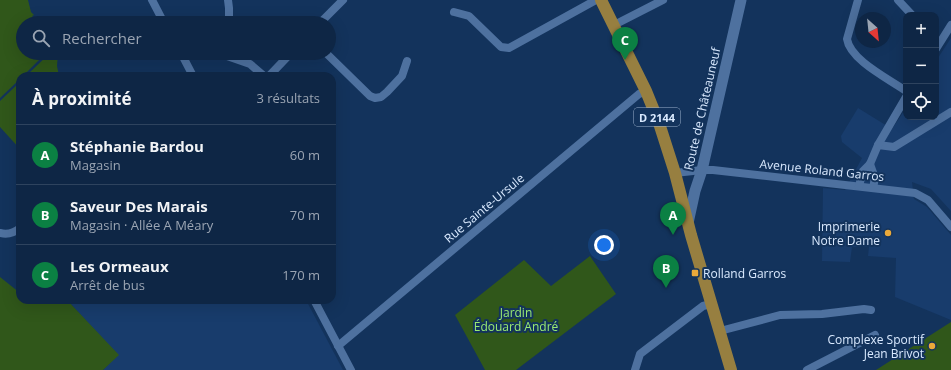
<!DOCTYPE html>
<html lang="fr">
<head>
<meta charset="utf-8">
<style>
  :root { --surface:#0e2645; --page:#172e4c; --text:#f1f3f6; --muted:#9ba5b3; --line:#2e435e; --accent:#0b8043 }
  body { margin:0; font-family:"Open Sans",sans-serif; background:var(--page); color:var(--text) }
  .controls { position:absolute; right:12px; top:12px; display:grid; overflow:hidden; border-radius:8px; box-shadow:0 4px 16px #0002 }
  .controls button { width:36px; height:36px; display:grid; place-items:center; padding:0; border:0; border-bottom:1px solid var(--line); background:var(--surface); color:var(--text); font:20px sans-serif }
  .compass { position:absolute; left:855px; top:12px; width:36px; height:36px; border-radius:50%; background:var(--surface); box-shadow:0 4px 16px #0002; rotate:153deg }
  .you { position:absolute; left:604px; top:245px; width:14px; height:14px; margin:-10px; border:3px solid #fff; border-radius:50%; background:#1a73e8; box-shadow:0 0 0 6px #1a73e833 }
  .badge { display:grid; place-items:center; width:26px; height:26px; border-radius:50%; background:var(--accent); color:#fff; font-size:13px; font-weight:700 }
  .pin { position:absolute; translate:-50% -33px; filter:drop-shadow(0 1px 2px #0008) }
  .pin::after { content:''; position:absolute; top:21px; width:14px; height:12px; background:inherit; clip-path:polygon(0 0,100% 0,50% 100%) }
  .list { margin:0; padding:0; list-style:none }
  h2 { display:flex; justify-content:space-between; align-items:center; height:52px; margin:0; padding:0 16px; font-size:17px }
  h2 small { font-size:13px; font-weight:400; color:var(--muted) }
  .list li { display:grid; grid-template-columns:26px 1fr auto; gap:12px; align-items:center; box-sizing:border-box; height:60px; padding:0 16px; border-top:1px solid var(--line) }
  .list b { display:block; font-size:15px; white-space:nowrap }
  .list p { margin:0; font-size:13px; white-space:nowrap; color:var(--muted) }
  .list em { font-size:13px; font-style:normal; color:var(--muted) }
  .icon { flex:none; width:22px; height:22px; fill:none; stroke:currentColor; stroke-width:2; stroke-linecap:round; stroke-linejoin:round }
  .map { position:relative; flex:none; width:951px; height:370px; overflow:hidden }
  .search { position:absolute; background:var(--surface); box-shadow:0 4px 16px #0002; left:16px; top:16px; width:320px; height:44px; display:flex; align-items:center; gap:10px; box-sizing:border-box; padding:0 14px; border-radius:22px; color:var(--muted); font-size:15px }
  .panel { position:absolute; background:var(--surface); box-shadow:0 4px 16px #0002; left:16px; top:72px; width:320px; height:232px; border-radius:12px }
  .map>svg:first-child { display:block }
</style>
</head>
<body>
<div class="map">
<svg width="951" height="370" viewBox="0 0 951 370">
  <rect width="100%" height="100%" fill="#13335c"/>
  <g fill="#183c6c">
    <path d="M951 38V211L931 189 912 182 914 199 927 207 951 235V320L895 297 896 258 868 256 869 247H852L850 262 822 261 823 188 845 190 862 158 842 142 841 136 858 108 892 129 906 108V117H936V61Z"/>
    <path d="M67 300H306L343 370H103L118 355Z"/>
  </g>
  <g fill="#30571a">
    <path d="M0 0H28L31 12 34 15 32 16 39 23H23V53H46L23 76H20V79L0 98Z"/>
    <path d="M50 53H58L57 66 59 76H26Z"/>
    <path d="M20 82V149L0 127V101Z"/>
    <path d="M590 256 616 294 516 370H485L455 315 524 260 551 286Z"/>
    <path d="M0 277 20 293V300H67L119 355 103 370H0Z"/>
    <path d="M951 322V370H876Z"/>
  </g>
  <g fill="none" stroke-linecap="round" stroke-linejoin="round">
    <g stroke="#4e719f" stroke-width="8">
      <path d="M152 0 164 23"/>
      <path d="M228 0 229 8V23"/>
      <path d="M858 0 847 39C850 60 889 79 906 91"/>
      <path d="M898 0 912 15"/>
      <path d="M454 12 469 16 501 47 509 48 596 0"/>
      <path d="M320 23 343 0"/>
      <path d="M614 25 663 0"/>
      <path d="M936 49 951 25"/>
      <path d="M181 53 193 76"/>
      <path d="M223 53 227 56 250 64 264 76"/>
      <path d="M326 53 370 96 375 98 381 97 387 92 402 76 407 61"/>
      <path d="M269 76 291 53"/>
      <path d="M878 145 894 147 951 112"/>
      <path d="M870 164 875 178 873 188"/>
      <path d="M675 173 702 170H713L915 193 928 200 951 227"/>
      <path d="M859 186 863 171 870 164 878 145 906 97"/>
      <path d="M0 233C8 235 14 233 20 228"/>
      <path d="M314 300 351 370"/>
      <path d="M720 331 780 315 822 314 864 309 871 310"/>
      <path d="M338 346 639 94 646 91"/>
      <path d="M635 370 640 354 703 306 711 304"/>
      <path d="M807 370 875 335"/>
    </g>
    <path stroke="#4e719f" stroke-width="11" d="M688 223 695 191 702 170 741 0"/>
    <path stroke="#977f40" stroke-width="12" d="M601 0 646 91 659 123 675 173 691 235 731 370"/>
  </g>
  <g fill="#eba93a" stroke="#13335c" stroke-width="1.5">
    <circle cx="888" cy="233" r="4"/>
    <rect x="691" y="269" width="8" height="8" rx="2"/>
    <circle cx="932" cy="346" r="4"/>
  </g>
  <g text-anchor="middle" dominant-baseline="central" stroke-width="4" stroke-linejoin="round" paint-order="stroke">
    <rect fill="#13335c" stroke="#9eb3ce" stroke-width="1" x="634" y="108" width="46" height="18" rx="3"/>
    <g font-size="11" font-weight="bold" fill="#daeaff">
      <text x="657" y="117">D 2144</text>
    </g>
    <g font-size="12" fill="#daeaff" stroke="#13335c">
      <text transform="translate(702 109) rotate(-77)">Route de Châteauneuf</text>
      <text transform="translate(822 170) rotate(6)">Avenue Roland Garros</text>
      <text transform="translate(484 208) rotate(-40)">Rue Sainte-Ursule</text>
    </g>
    <g font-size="12" fill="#daeaff" stroke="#13335c" text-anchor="end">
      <text x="880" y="226">Imprimerie<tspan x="880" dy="14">Notre Dame</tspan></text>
      <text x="703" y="273" text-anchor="start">Rolland Garros</text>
      <text x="924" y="339">Complexe Sportif<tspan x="924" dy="14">Jean Brivot</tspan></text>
    </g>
    <g font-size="12" fill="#9beb72" stroke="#13335c">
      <text x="516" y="312">Jardin<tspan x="516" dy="14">Édouard André</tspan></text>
    </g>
  </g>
</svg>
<div class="controls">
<button>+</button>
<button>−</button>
<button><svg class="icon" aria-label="locate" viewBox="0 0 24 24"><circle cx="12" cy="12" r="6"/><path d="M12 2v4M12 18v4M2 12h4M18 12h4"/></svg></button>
</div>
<svg class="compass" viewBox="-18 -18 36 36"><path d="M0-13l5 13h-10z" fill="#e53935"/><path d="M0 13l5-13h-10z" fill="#9ba5b3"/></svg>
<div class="you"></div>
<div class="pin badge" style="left:673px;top:235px">A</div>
<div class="pin badge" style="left:666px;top:288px">B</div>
<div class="pin badge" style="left:625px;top:60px">C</div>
<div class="search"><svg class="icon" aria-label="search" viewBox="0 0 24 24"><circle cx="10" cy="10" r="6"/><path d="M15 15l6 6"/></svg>Rechercher</div>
<section class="panel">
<h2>À proximité<small>3 résultats</small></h2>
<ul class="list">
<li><span class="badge">A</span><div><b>Stéphanie Bardou</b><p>Magasin</p></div><em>60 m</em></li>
<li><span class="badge">B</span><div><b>Saveur Des Marais</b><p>Magasin · Allée A Méary</p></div><em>70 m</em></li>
<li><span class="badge">C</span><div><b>Les Ormeaux</b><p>Arrêt de bus</p></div><em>170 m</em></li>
</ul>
</section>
</div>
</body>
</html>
